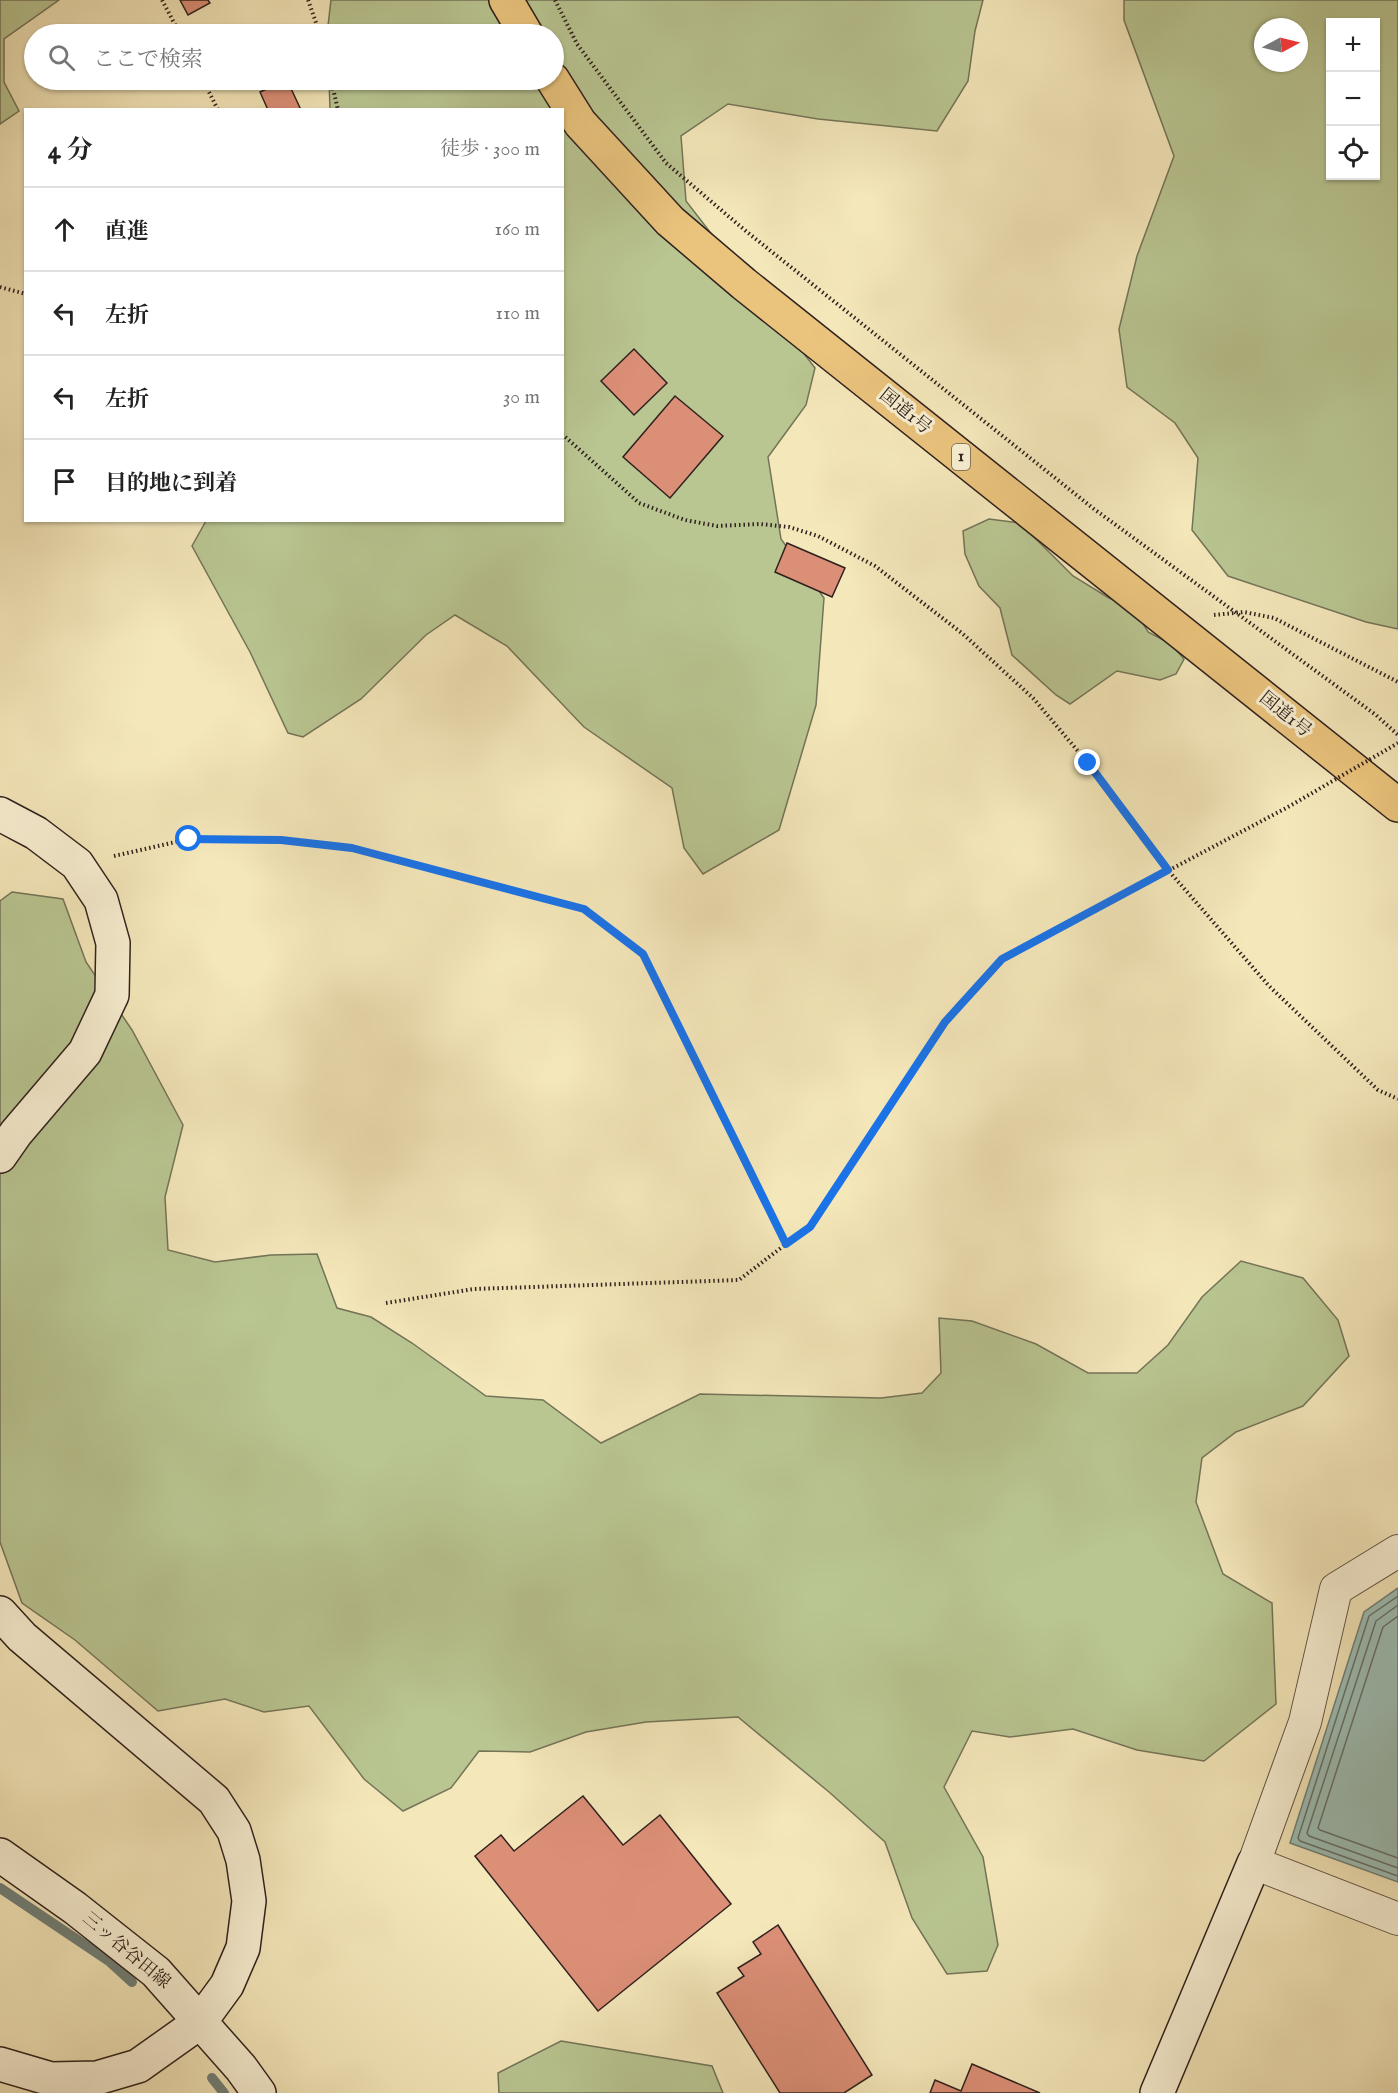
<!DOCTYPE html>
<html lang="ja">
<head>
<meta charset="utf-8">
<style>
  :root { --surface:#fff; --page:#f2f2f2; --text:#222; --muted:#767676; --line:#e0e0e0 }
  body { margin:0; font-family:"IM FELL English","Noto Serif JP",serif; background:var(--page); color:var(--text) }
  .controls { position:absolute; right:18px; top:18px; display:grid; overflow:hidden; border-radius:0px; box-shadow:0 2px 4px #0004 }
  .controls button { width:54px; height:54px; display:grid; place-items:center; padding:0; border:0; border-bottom:2px solid var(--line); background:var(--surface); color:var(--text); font:30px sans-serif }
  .compass { position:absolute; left:1254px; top:18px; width:54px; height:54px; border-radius:50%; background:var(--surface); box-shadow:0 2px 4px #0004; rotate:83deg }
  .stop { position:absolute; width:18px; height:18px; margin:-14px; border:4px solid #1a73e8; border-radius:50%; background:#fff }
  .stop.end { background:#1a73e8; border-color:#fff; box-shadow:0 2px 6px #0008 }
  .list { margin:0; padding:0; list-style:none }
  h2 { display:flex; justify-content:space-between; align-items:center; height:78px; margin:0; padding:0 24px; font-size:26px }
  h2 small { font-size:20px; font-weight:400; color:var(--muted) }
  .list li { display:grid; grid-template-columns:39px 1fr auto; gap:18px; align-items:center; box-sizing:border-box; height:84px; padding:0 24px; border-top:2px solid var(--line) }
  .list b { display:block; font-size:22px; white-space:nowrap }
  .list em { font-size:20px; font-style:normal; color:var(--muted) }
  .icon { flex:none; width:33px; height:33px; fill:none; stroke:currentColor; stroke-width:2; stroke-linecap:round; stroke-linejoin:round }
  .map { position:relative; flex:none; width:1398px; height:2093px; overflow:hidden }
  .search { position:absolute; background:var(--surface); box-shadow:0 2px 4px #0004; left:24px; top:24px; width:540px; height:66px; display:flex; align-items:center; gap:15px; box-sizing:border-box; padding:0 21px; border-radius:33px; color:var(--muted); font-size:22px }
  .panel { position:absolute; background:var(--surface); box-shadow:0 2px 4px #0004; left:24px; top:108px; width:540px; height:414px; border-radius:0px }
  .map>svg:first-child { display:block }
</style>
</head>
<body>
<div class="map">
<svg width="1398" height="2093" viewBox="0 0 1398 2093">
  <rect width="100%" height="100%" fill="#f4e7ba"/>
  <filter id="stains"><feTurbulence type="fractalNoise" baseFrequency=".00333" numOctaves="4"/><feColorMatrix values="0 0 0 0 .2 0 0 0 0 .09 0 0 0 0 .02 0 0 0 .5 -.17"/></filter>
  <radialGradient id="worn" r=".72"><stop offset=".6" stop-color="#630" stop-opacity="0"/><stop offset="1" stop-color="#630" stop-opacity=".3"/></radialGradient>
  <g fill="#b9c692" stroke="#747458" stroke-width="1.5" fill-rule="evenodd">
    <path d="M0 0H59L4 39V82L19 111 0 124Z"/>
    <path d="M331 0H983L975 31 968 81 937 131 818 119 728 104 681 136 686 201 815 368 806 405 768 457 781 539 824 598 816 705 779 830 703 874 684 848 672 788 584 727 507 646 455 615 426 635 361 699 303 737 288 733 250 652 192 546 206 521 562 520V110L330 109 329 80H554V34H327Z"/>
    <path d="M1124 0H1398V629L1366 622 1228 576 1192 530 1198 458 1175 423 1127 387 1119 329 1137 256 1174 156 1124 20ZM1376 22V176H1330V22ZM1263 27H1299V63H1263Z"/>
    <path d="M989 519 1020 523 1073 576 1109 598 1135 610 1148 632 1171 644 1184 659 1176 674 1160 680 1117 671 1070 704 1056 695 1012 655 1000 608 979 586 965 554 963 531Z"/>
    <path d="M12 892 63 899 86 962 132 1030 183 1125 165 1197 168 1250 215 1262 271 1255 317 1254 337 1308 371 1317 412 1343 486 1396 543 1400 601 1443 700 1394 881 1398 922 1393 941 1373 939 1318 972 1321 1036 1344 1088 1373H1137L1168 1345 1202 1297 1241 1261 1303 1278 1338 1320 1349 1356 1303 1406 1236 1432 1202 1458 1196 1502 1223 1574 1272 1603 1276 1704 1204 1761 1137 1750 1073 1729 1010 1737 972 1731 944 1787 983 1857 998 1945 987 1971 947 1974 912 1918 885 1842 829 1792 738 1717 646 1722 586 1732 530 1752 479 1751 451 1788 403 1811 364 1779 309 1706 264 1712 225 1699 158 1711 75 1640 22 1603 0 1542V901Z"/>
    <path d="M561 2041 712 2066 723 2093H499L498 2073Z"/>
  </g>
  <path fill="#9dbfb6" stroke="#718079" stroke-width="1.5" d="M1398 1588V1882L1290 1843 1364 1612Z"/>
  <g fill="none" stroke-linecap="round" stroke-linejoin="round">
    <g stroke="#66706a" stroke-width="1.5">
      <path d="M1398 1596 1369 1616 1298 1838 1300 1841 1398 1876"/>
      <path d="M1398 1605 1376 1621 1307 1833 1309 1836 1398 1868"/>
      <path d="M1398 1616 1383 1627 1318 1828 1320 1830 1398 1858"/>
    </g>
    <g stroke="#718079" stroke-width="10">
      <path d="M0 1888 109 1961 132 1982"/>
      <path d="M212 2078 224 2093"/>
    </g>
  </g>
  <g fill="#dc8f77" stroke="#2f211d" stroke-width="1.5">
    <path d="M180 0H208L210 3 188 15Z"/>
    <path d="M287 80 301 110H268L260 92Z"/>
    <path d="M634 349 667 383 634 415 601 381Z"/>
    <path d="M675 396 723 436 670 498 623 457Z"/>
    <path d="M787 543 845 568 832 597 775 572Z"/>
    <path d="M583 1796 623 1845 660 1815 731 1904 598 2011 475 1856 501 1835 514 1851Z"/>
    <path d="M778 1925 872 2075 844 2093H780L717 1993 744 1976 738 1968 761 1954 753 1942Z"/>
    <path d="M972 2064 1040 2093H930L935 2080 961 2091Z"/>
  </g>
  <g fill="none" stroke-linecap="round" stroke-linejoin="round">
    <defs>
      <path id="street" d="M1398 1551 1336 1589 1305 1722 1254 1863 1398 1919"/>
      <g id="secondary">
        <path d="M0 814 36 833 77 864 101 900 113 943 112 995 85 1052 16 1133 0 1156"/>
        <path d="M0 1613 22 1637 214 1800 234 1831 243 1860 249 1901 243 1948 227 1985 200 2022 138 2066 97 2078 51 2079 0 2064"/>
        <path d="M0 1855 75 1908 156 1972 241 2068 259 2093"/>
        <path d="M1157 2093 1254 1863"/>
      </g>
      <g id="highway">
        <path d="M506 0 526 34"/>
        <path d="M553 80 580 123 670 221 744 284 1398 805"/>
      </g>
    </defs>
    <use href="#street" stroke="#605244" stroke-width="34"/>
    <use href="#secondary" stroke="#2f211d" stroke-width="36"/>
    <use href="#highway" stroke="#2f211d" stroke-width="36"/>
    <g stroke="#2f211d" stroke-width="4" stroke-dasharray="1.5 3" stroke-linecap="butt">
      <path d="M162 0 180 34"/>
      <path d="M308 0 320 34"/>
      <path d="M555 0 577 44 666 163 747 232 1094 509 1376 715 1398 735"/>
      <path d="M203 80 218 110"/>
      <path d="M331 80 338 110"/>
      <path d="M0 287 26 294"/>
      <path d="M562 434 639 503 685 520 717 526 760 524 789 527 818 536 875 566 963 634 1033 698 1088 763 1168 870 1269 986 1378 1090 1398 1099"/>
      <path d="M1214 615 1244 612 1274 618 1398 682"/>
      <path d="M114 856 189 839 281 840 352 848 584 909 643 954 786 1244 810 1227 945 1022 1002 959 1288 807"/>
      <path d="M386 1303 474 1289 739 1280 786 1244"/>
    </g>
    <use href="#street" stroke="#f8efd2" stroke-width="32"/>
    <use href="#secondary" stroke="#f8efd2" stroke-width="33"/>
    <use href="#highway" stroke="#eac47d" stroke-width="33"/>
    <path stroke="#2f211d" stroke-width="4" stroke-dasharray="1.5 3" stroke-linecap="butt" d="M1288 807 1398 743"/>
  </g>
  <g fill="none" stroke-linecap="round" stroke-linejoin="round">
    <path stroke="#1a73e8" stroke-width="8" d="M189 839 281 840 352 848 584 909 643 954 786 1244 810 1227 945 1022 1002 959 1168 870 1088 763"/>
  </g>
  <g text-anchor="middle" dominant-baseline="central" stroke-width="6" stroke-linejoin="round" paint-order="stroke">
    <rect fill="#f8efd2" stroke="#6b5f53" stroke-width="1.5" x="952" y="444" width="18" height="26" rx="4.5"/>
    <g font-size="16" font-weight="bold" fill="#2f211d">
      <text x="961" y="457">1</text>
    </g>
    <g font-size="18" fill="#2f211d" stroke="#f8efd2">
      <text transform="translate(905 412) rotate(39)">国道1号</text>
      <text transform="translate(1285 715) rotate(39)">国道1号</text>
      <text transform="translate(126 1951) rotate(40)">三ッ谷谷田線</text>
    </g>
  </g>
  <rect width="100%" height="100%" filter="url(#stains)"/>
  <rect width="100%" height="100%" fill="url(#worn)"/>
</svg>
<div class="controls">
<button>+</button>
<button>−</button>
<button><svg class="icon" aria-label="locate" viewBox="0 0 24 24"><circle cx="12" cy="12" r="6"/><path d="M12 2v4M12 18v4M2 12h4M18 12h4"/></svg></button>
</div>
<svg class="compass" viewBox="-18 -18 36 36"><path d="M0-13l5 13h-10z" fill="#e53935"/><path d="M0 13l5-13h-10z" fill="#767676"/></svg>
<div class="stop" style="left:189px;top:839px"></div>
<div class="stop end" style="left:1088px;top:763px"></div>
<div class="search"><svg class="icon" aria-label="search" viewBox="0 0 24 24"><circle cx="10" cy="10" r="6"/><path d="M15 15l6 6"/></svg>ここで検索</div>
<section class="panel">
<h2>4 分<small>徒歩 · 300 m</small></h2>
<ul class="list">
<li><svg class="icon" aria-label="ahead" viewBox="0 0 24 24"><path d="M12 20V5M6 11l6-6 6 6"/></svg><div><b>直進</b></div><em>160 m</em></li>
<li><svg class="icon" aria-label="left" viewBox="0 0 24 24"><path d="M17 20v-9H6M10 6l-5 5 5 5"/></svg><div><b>左折</b></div><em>110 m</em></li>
<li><svg class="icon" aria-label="left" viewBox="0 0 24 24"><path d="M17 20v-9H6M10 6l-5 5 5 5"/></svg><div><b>左折</b></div><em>30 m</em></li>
<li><svg class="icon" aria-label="arrive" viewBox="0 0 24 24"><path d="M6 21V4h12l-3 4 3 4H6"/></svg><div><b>目的地に到着</b></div></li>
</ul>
</section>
</div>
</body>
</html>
